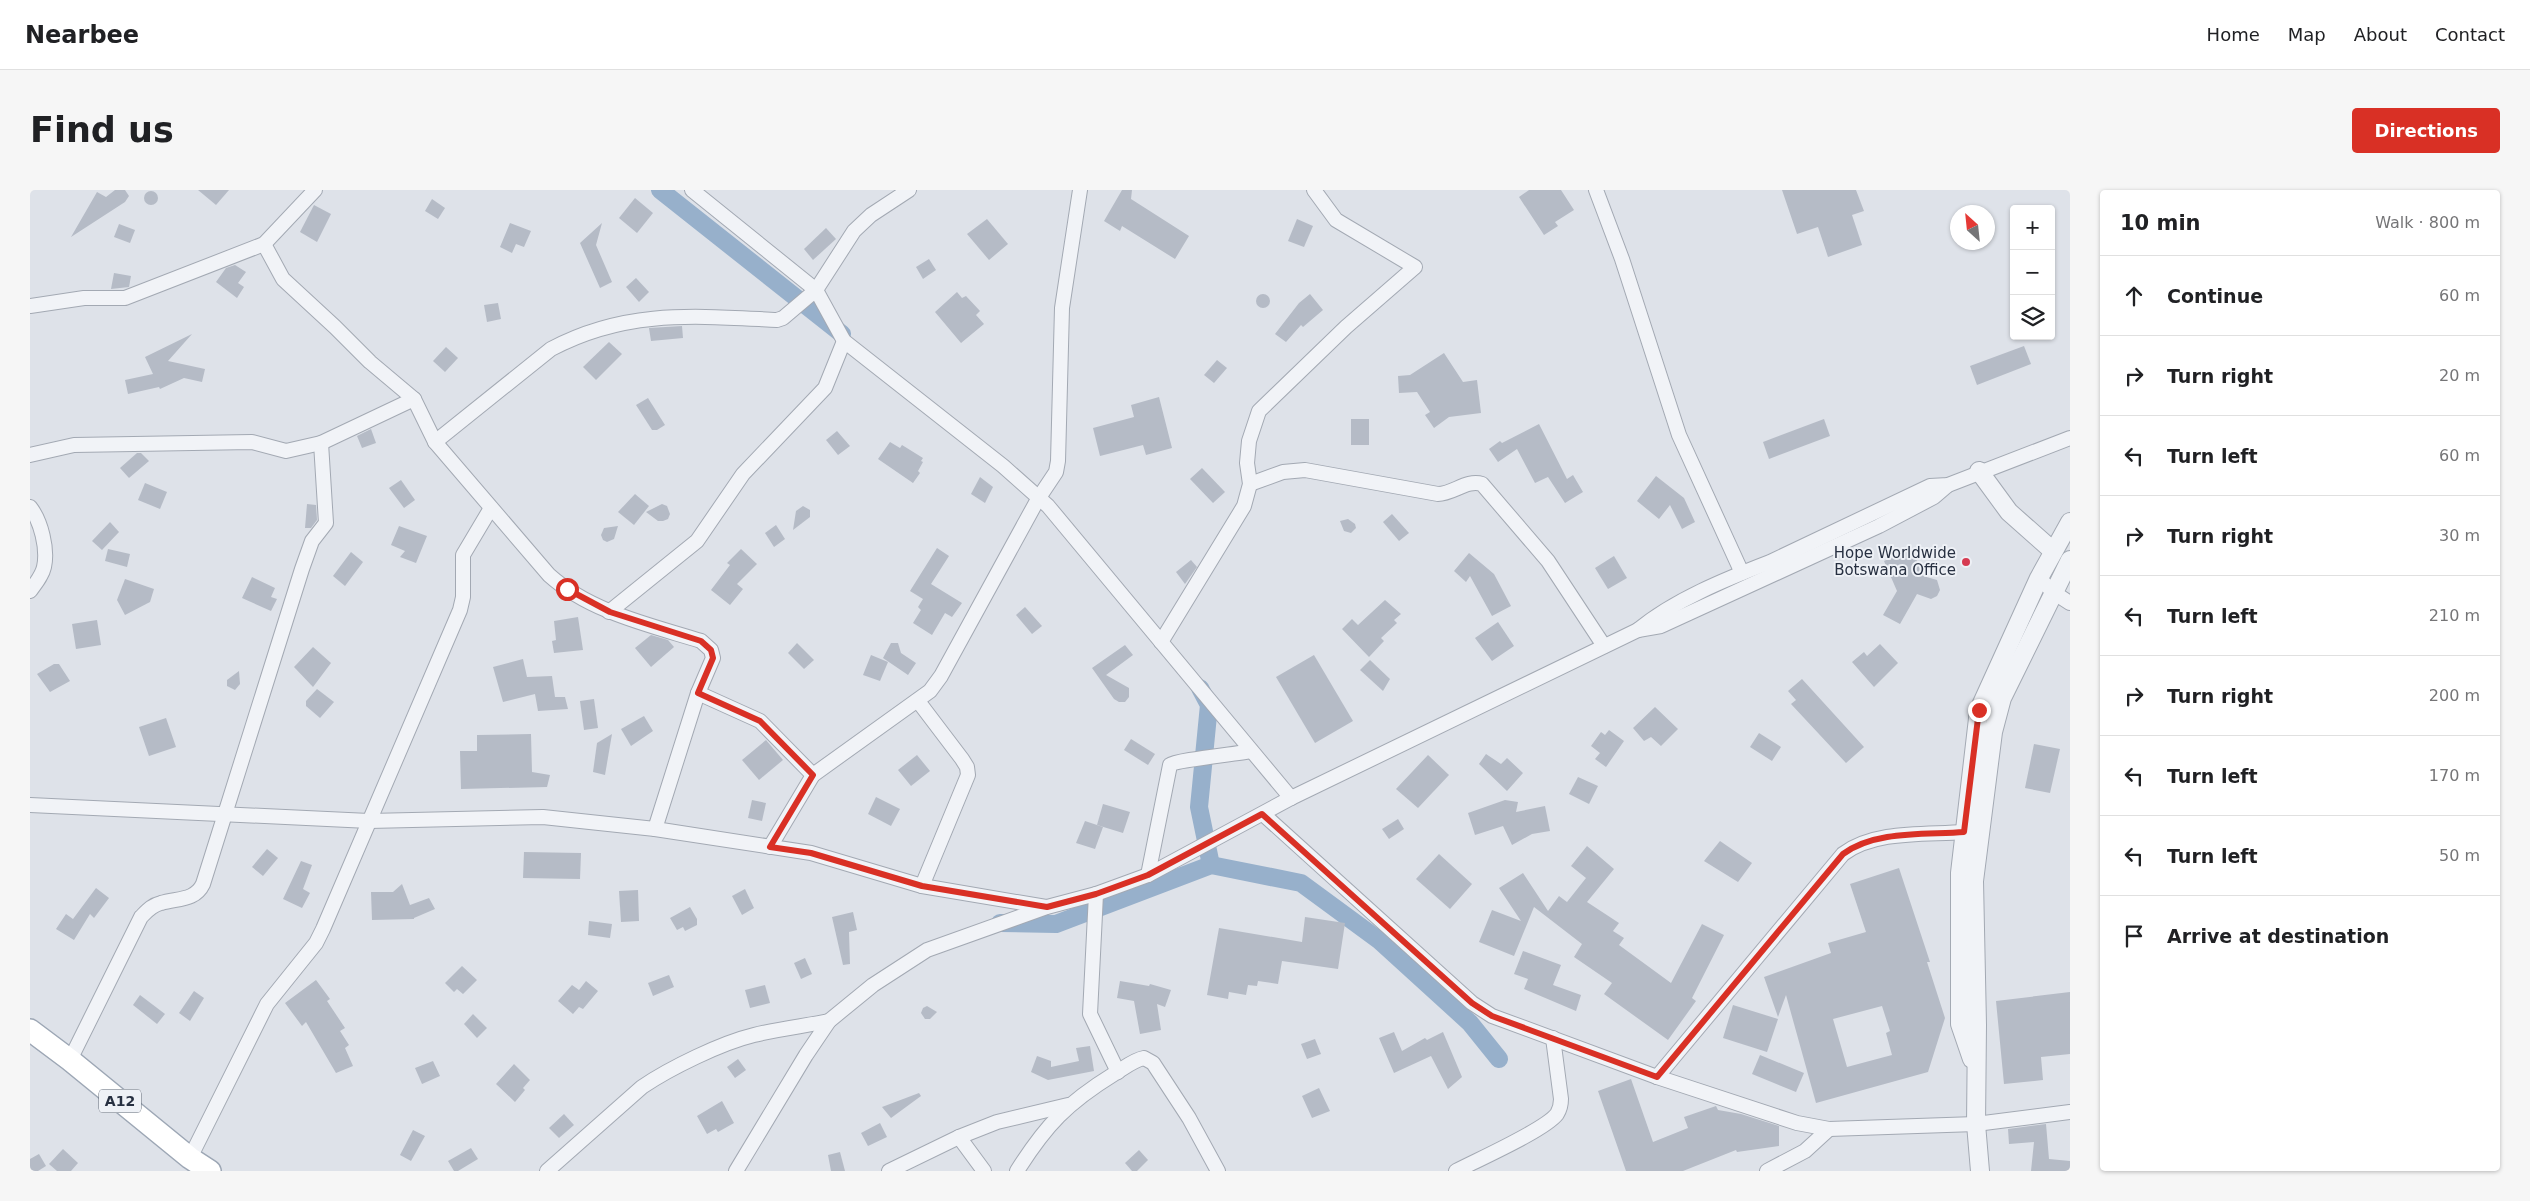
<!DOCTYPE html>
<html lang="en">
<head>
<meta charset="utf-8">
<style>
  :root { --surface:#fff; --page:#f6f6f6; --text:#202124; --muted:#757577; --line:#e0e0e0; --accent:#d93025 }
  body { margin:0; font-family:"DejaVu Sans",sans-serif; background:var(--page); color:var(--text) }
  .controls { position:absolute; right:15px; top:15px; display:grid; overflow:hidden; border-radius:5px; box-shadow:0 1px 4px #0004 }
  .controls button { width:45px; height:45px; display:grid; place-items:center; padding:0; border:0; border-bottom:1px solid var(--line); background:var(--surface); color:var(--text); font:25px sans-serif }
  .compass { position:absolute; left:1920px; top:15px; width:45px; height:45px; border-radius:50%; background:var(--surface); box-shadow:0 1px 4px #0004; rotate:333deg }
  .stop { position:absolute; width:15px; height:15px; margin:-11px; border:4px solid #d93025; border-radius:50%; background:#fff }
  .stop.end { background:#d93025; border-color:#fff; box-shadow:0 1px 5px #0008 }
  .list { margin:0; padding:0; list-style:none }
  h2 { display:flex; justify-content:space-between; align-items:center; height:65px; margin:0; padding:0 20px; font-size:21px }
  h2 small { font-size:16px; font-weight:400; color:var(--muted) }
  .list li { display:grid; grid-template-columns:32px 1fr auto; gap:15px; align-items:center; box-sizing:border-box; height:80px; padding:0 20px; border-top:1px solid var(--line) }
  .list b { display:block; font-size:19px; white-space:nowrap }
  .list em { font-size:16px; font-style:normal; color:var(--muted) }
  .icon { flex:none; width:28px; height:28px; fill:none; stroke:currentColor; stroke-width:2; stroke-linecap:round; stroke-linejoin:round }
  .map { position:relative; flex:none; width:2040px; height:981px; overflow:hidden; border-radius:5px }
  header { display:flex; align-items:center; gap:30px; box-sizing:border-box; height:70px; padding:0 25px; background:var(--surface); border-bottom:1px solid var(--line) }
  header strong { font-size:24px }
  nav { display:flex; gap:28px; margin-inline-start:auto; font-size:18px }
  .intro { display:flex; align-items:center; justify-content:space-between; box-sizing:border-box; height:120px; padding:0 30px }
  h1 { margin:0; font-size:35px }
  .button { padding:12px 22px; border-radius:5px; background:var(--accent); color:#fff; font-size:18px; font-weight:700 }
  main { display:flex; gap:30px; padding:0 30px }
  aside { flex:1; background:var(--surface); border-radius:5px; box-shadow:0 1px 4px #0004 }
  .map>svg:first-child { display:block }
</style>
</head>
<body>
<header>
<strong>Nearbee</strong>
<nav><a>Home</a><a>Map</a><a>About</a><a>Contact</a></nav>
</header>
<div class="intro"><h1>Find us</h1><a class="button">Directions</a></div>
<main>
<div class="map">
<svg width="2040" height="981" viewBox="0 0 2040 981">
  <rect width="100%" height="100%" fill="#dee2e9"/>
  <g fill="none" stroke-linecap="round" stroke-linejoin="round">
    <g stroke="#97b0cb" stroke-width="18">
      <path d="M630 0 812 144"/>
      <path d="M1170 498 1179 515 1169 617 1181 675"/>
      <path d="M970 733 1026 734 1181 675 1271 693 1350 751 1440 833 1469 869"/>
    </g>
  </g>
  <g fill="#b5bbc6" fill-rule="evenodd">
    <path d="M85 0H95L99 6 95 12 41 47 67 2 76 7Z"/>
    <path d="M168 0H199L186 15Z"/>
    <path d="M1092 0H1102L1101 9 1159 46 1145 69 1092 36 1090 41 1074 31Z"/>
    <path d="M1499 0H1531L1544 20 1525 32 1528 36 1514 45 1489 7Z"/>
    <path d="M1752 0H1826L1834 21 1822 25 1832 55 1798 67 1788 37 1767 44Z"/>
    <circle cx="121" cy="8" r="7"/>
    <path d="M605 8 623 23 607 43 589 28Z"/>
    <path d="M402 9 415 18 408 29 395 21Z"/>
    <path d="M284 15 301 24 287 52 270 42Z"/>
    <path d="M957 29 978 54 959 70 937 44Z"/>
    <path d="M1267 29 1283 36 1274 57 1258 51Z"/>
    <path d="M480 33 501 41 494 57 486 54 482 63 470 57Z"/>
    <path d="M572 33 566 55 582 92 570 98 550 53Z"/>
    <path d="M89 34 105 40 100 53 84 47Z"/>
    <path d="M796 38 806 49 783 70 774 59Z"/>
    <path d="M899 69 906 80 893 89 886 77Z"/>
    <path d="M205 75 216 82 208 93 214 97 207 108 186 92 196 78Z"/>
    <path d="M84 83 101 86 99 97 81 99Z"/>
    <path d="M606 88 619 102 609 112 596 97Z"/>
    <path d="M927 102 932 108 936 106 950 121 946 125 954 134 931 153 905 122Z"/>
    <circle cx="1233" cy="111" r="7"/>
    <path d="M1280 104 1293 120 1273 137 1271 135 1256 152 1245 144 1269 113Z"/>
    <path d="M468 113 471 129 457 132 454 115Z"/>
    <path d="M652 136 653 148 621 151 619 138Z"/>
    <path d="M162 144 138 171 175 179 172 192 154 188 130 199 129 197 98 204 95 190 123 184 115 167Z"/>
    <path d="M579 152 592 164 566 190 553 177Z"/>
    <path d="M1994 156 2001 174 1947 195 1940 176Z"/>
    <path d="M416 157 428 168 415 182 403 171Z"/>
    <path d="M1414 163 1433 192 1447 190 1451 223 1419 227 1404 238 1395 225 1400 222 1387 202 1369 203 1368 186 1380 185Z"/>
    <path d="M1187 170 1197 178 1184 193 1174 185Z"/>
    <path d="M1129 207 1142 258 1116 265 1113 255 1070 266 1063 238 1104 227 1101 215Z"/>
    <path d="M618 208 635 235 627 240H622L606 215Z"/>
    <rect x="1321" y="229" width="18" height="26"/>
    <path d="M1794 229 1800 246 1739 269 1733 252Z"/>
    <path d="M1509 234 1537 289 1543 285 1553 302 1535 313 1518 287 1505 293 1487 259 1468 272 1459 259 1470 251 1472 253Z"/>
    <path d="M341 239 346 253 332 258 327 246Z"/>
    <path d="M807 241 820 256 808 265 796 250Z"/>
    <path d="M860 252 870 258 872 255 893 268 891 271 893 272 888 281 890 283 883 293 848 269Z"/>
    <path d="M107 263H111L119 271 99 288 90 278Z"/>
    <path d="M1172 278 1195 302 1183 313 1160 289Z"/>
    <path d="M1626 286 1654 308 1665 332 1652 339 1640 315 1629 329 1607 311Z"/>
    <path d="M950 287 963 297 955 313 941 304Z"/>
    <path d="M371 290 385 310 374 318 359 298Z"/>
    <path d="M115 293 137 302 130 319 108 310Z"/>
    <path d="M605 304 619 316 604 335 588 322Z"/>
    <path d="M277 314 286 315 287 330 281 338H275Z"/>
    <path d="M632 314 637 316 640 324 638 329 633 331H628L616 322Z"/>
    <path d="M773 316 780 320V327L763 340 766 321Z"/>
    <path d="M1362 324 1379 343 1369 351 1353 332Z"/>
    <path d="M1318 329 1325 334 1326 338 1321 343 1314 341 1310 331Z"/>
    <path d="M80 332 89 342 72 360 62 351Z"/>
    <path d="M746 335 755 349 744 357 735 343Z"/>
    <path d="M369 336 397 346 386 373 370 367 375 361 361 355Z"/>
    <path d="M588 336 584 349 577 352 573 350 571 345 574 338Z"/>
    <path d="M907 358 919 366 901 394 932 413 922 427 915 423 902 445 883 433 891 420 888 417 893 409 880 401Z"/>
    <path d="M78 359 100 364 97 377 75 371Z"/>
    <path d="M711 359 727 374 707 394 713 399 700 415 681 400 700 375 697 373Z"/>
    <path d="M1882 359 1893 386 1907 390 1910 400 1907 406 1901 409 1887 404 1870 434 1853 425 1867 401 1854 371Z"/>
    <path d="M321 362 333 372 315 396 303 386Z"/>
    <path d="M1439 363 1464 384 1481 416 1462 426 1440 386 1436 392 1424 381Z"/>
    <path d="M1584 366 1597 388 1578 399 1565 378Z"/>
    <path d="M1161 370 1167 377 1155 394 1146 382Z"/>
    <path d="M222 387 245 398 241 407 247 409 241 421 212 408Z"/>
    <path d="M95 389 124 399 120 412 95 425 87 410Z"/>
    <path d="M1355 410 1371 424 1364 430 1367 433 1351 448 1354 451 1339 467 1312 439 1322 429 1328 435Z"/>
    <path d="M995 417 1012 436 1002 444 986 425Z"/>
    <path d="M548 427 553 460 524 463 522 451 526 450 524 431Z"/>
    <path d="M67 430 71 455 46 459 42 434Z"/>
    <path d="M1468 432 1484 456 1462 471 1445 448Z"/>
    <path d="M621 445 638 450 644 457 621 477 605 458Z"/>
    <path d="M767 453 784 470 774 479 758 463Z"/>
    <path d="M861 453H868L871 463 886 473 878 485 853 468Z"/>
    <path d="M1850 454 1868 473 1844 497 1822 472 1834 462 1837 466Z"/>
    <path d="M1095 455 1103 465 1076 485 1099 498V507L1095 512H1089L1084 509 1062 478Z"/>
    <path d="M283 457 301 473 283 497 264 477Z"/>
    <path d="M841 465 858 472 850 491 833 485Z"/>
    <path d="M1284 465 1323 531 1285 553 1246 487Z"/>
    <path d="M493 469 497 487 522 486 525 507H535L538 519 508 521 505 504 473 512 463 477Z"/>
    <path d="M1340 470 1360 489 1353 501 1330 480Z"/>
    <path d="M24 474H29L40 491 20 502 7 484Z"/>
    <path d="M209 481 210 494 205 500 197 496V490Z"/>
    <path d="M1772 489 1834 557 1816 573 1761 514 1766 510 1758 501Z"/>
    <path d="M287 499 304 512 290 528 276 516V511Z"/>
    <path d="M564 509 568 538 554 540 550 511Z"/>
    <path d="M1625 517 1648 539 1631 556 1621 547 1614 551 1603 538Z"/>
    <path d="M614 526 623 541 601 556 591 539Z"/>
    <path d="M136 528 146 557 119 566 109 537Z"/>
    <path d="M1579 540 1594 551 1576 577 1565 569 1570 563 1561 556 1571 542 1575 545Z"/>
    <path d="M1729 543 1751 557 1742 571 1720 557Z"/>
    <path d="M501 544 502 582 520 585 517 597 431 599 430 561H447V545Z"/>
    <path d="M582 544 575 585 563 582 567 553Z"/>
    <path d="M1101 549 1125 564 1118 575 1094 560Z"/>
    <path d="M736 550 753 570 729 590 712 570Z"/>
    <path d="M2004 554 2030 559 2020 603 1995 598Z"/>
    <path d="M1456 564 1471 574 1477 568 1493 583 1477 601 1449 574Z"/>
    <path d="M887 565 900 581 881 596 868 580Z"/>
    <path d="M1398 565 1419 585 1388 618 1366 599Z"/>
    <path d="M1548 587 1568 596 1559 614 1539 604Z"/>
    <path d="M846 607 870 619 861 636 838 624Z"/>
    <path d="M722 610 736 613 732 631 718 628Z"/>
    <path d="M1475 610 1488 612 1486 622 1515 616 1520 641 1502 644 1482 655 1473 636 1445 645 1438 623Z"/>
    <path d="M1073 614 1100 622 1093 643 1067 635Z"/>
    <path d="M1368 629 1374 639 1359 649 1352 639Z"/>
    <path d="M1055 631 1073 637 1065 659 1046 653Z"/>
    <path d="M1690 651 1722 673 1708 692 1674 671Z"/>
    <path d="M1557 656 1584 679 1557 712 1589 733 1583 741 1594 748 1589 755 1641 793 1672 734 1694 745 1662 808 1666 811 1638 850 1574 804 1582 793 1544 767 1552 754 1504 717 1484 766 1449 752 1462 720 1491 731 1469 698 1493 683 1518 721 1529 706 1537 712 1556 688 1541 676Z"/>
    <path d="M237 659 248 668 233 686 222 677Z"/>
    <path d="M494 662 551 663 550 689 493 688Z"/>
    <path d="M1409 664 1442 694 1420 719 1386 689Z"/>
    <path d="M271 671 282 675 273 699 280 703 272 718 253 709Z"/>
    <path d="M1869 678 1900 772H1897L1915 828 1898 882 1786 913 1756 805 1748 827 1734 787 1801 763 1798 753 1836 742 1820 694ZM1852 816 1860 841 1856 843 1862 865 1817 877 1803 829Z"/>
    <path d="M372 694 380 715 399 708 405 719 384 728V729L342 730 341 702H363Z"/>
    <path d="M66 698 79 708 64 728 60 724 44 750 26 739 36 724 43 729Z"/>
    <path d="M715 699 724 718 712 725 702 706Z"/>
    <path d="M608 700 609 731 591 732 589 701Z"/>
    <path d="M660 717 667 729V735L655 741 653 737 647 740 640 728Z"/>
    <path d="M823 722 827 740 819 742 820 774 813 775 802 727Z"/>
    <path d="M1275 727 1315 733 1308 779 1252 771 1248 794 1228 791 1227 796 1218 795 1216 805 1199 802 1198 809 1177 805 1189 738 1272 752Z"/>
    <path d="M559 731 582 734 580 748 558 745Z"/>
    <path d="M1493 761 1531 775 1523 795 1551 805 1546 821 1494 799 1498 789 1484 784Z"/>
    <path d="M775 768 782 784 771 789 764 773Z"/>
    <path d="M432 776 447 790 433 804 427 799 424 802 415 793Z"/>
    <path d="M639 785 644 797 623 806 618 793Z"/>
    <path d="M286 790 300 809 297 811 315 838 310 841 319 855 315 858 323 876 306 883 276 832 272 836 255 813Z"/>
    <path d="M556 791 568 801 553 819 549 817 543 824 528 811 542 795 549 800Z"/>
    <path d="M1090 791 1119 796 1120 794 1141 800 1135 817 1127 814 1131 840 1110 844 1104 811 1087 808Z"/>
    <path d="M735 795 740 813 720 818 715 800Z"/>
    <path d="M164 801 174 808 160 831 149 823Z"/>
    <path d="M2040 802V864L2011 867 2013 890 1974 894 1966 811Z"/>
    <path d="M110 805 135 824 127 834 103 815Z"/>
    <path d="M1703 815 1748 829 1737 862 1693 848Z"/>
    <path d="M897 816 907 822 900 829H895L891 823 893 818Z"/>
    <path d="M443 824 457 838 447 848 434 834Z"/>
    <path d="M1364 842 1372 861 1395 848 1397 850 1413 842 1432 887 1418 899 1401 866 1364 883 1349 848Z"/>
    <path d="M1285 849 1291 864 1277 869 1271 854Z"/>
    <path d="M1060 856 1064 881 1018 890 1001 882 1007 866 1021 871V877L1049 871 1046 858Z"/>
    <path d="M1730 865 1774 883 1766 902 1722 884Z"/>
    <path d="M708 869 716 880 705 888 697 877Z"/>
    <path d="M403 871 410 886 392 894 385 878Z"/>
    <path d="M484 874 500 890 493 898 495 900 485 912 466 894Z"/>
    <path d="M1601 889 1623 952 1658 938 1654 927 1686 916 1688 920 1711 924 1749 936V956L1707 962 1706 960 1653 981H1596L1568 901Z"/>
    <path d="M1289 898 1300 921 1282 928 1272 906Z"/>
    <path d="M889 903 891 906 861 928 852 917Z"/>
    <path d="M692 911 704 933 688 942 686 939 677 944 667 926Z"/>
    <path d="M534 924 544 935 529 948 519 938Z"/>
    <path d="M850 933 857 947 838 956 831 943Z"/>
    <path d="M2016 934 2019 969 2040 971V981H2001L2004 952 1979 954 1978 939Z"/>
    <path d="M383 940 395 946 381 971 370 965Z"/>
    <path d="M441 958 448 969 428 981H424L418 971Z"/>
    <path d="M33 959 48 973 41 981H27L19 974Z"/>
    <path d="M1109 960 1118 970 1107 981H1102L1095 973Z"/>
    <path d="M810 962 815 981H801L798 965Z"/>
    <path d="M9 964 16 976 8 981H0V969Z"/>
  </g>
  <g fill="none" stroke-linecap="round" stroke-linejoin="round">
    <defs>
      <g id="minor">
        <path d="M662 0 786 100 814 151 973 276 1018 316 1261 608"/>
        <path d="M1566 0 1592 69 1649 245 1712 383"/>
        <path d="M234 54 253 89 305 137 340 172 384 209 405 252 519 385C560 422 620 435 671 451L681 460 683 468 668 503 730 531 783 585"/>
        <path d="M0 116 54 108H95L234 54 285 0"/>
        <path d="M405 252 521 159C596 119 665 126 747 130L753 128 786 100 824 41 841 25 879 0"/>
        <path d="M0 265 44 255 222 252 256 261 291 253 384 209"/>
        <path d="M1220 294 1253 282 1275 280 1408 304C1423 304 1437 289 1452 294L1518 371 1574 456"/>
        <path d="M0 317C11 331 18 359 14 377 12 386 6 393 0 401"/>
        <path d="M2009 388 2023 402 2040 413"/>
        <path d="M579 422 667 351 713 284 795 198 814 151"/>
        <path d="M1608 440 1631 436 1849 336 1904 307 1918 295"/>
        <path d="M1131 452 1214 316 1220 294 1217 273 1219 251 1229 221 1316 137 1385 77 1306 30 1284 0"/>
        <path d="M888 511 932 569 937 577 938 585 892 696"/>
        <path d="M0 615 339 631 513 627 625 639 781 663 892 696 1016 717"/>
        <path d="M1233 624 1442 813 1462 826 1627 887 1767 933 1799 939 1946 934 2040 922"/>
        <path d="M625 639 668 503"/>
        <path d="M740 657 783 585 900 501 911 486 1008 309 1026 282 1028 271 1032 118 1050 0"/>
        <path d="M1118 685 1140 575C1146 570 1208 564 1221 561"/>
        <path d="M1066 704 1060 824 1088 882"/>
        <path d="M40 870 111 727C117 721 122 715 131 713 147 708 165 711 173 694L272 379 282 351 296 333 291 253"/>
        <path d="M1627 887 1813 664C1845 640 1896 645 1934 642L1943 645"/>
        <path d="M929 947 954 981"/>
        <path d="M160 968 237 814 286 753 293 739 430 420 433 407V365L461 318"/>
        <path d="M517 981 612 897C640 878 691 853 724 845 748 839 774 836 799 831"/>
        <path d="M706 981 776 865 799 831 843 795 897 760 1017 717 1066 704 1118 685 1261 608 1608 440C1644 410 1696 389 1740 372L1900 296 1918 295 2040 248"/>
        <path d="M859 981 929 947 967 932 1038 915"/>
        <path d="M987 981C1016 935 1037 913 1084 884 1093 879 1103 870 1114 868L1123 873 1159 928 1188 981"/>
        <path d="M1426 981C1447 970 1515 940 1527 924 1530 919 1531 915 1531 909L1523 848"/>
        <path d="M1737 981 1775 961 1799 939"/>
      </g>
      <g id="tertiary">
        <path d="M1949 281 1979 322 2023 361"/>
        <path d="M1942 869 1930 834V683L1949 520 2009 388 2040 332"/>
        <path d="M1950 981 1946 934 1947 835 1944 691 1963 542 1972 508 2040 370"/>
      </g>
      <path id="primary" d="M0 840 40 870 160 968 180 981"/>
    </defs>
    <use href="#minor" stroke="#a3a9b3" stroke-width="16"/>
    <use href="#tertiary" stroke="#a3a9b3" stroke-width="20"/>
    <use href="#primary" stroke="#9da7b5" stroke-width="24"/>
    <use href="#minor" stroke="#f1f3f7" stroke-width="14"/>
    <use href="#tertiary" stroke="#f1f3f7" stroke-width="18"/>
    <use href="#primary" stroke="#fff" stroke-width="21"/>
  </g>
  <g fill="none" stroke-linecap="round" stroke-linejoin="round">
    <path stroke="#d93025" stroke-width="6" d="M537 399 580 422 671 451 681 460 683 468 668 503 730 531 783 585 740 657 781 663 892 696 1017 717 1066 704 1118 685 1232 624 1442 813 1462 826 1627 887 1813 664C1845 640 1896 645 1934 642L1949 520"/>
  </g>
  <circle fill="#d63b51" stroke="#eef1f6" stroke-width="2" cx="1936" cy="372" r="5"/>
  <g text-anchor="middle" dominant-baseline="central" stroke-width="4" stroke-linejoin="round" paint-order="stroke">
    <rect fill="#eef1f6" stroke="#636a77" stroke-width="1" x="69" y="899.5" width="42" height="23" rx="4"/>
    <g font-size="14" font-weight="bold" fill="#273041">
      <text x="90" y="911">A12</text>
    </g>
    <g font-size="15" fill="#273041" stroke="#eef1f6" text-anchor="end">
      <text x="1926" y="363">Hope Worldwide<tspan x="1926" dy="17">Botswana Office</tspan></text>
    </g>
  </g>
</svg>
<div class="controls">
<button>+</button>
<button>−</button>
<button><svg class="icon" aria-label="layers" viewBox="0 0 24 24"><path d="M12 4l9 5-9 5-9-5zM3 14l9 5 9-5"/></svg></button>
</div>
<svg class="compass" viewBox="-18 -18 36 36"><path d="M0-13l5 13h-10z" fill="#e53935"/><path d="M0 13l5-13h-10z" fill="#757577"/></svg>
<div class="stop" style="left:537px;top:399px"></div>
<div class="stop end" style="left:1949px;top:520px"></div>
</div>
<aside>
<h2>10 min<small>Walk · 800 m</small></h2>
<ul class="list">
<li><svg class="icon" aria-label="ahead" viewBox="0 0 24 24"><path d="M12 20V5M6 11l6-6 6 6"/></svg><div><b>Continue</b></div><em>60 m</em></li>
<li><svg class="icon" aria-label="right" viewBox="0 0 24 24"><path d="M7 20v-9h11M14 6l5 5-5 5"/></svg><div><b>Turn right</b></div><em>20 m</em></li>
<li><svg class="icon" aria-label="left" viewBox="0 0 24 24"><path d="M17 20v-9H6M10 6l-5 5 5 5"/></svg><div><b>Turn left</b></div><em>60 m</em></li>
<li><svg class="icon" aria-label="right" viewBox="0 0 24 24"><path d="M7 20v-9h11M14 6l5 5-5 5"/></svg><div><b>Turn right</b></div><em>30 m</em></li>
<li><svg class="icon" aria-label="left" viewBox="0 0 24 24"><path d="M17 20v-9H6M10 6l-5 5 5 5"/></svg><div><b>Turn left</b></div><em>210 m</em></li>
<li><svg class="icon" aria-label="right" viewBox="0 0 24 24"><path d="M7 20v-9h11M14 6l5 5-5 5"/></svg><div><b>Turn right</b></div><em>200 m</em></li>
<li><svg class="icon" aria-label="left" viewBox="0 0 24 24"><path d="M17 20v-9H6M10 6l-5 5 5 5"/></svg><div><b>Turn left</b></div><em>170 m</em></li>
<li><svg class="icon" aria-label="left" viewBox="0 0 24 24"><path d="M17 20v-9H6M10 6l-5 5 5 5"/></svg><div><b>Turn left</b></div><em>50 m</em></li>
<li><svg class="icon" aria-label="arrive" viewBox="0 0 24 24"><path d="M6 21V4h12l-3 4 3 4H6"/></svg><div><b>Arrive at destination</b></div></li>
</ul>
</aside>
</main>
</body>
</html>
